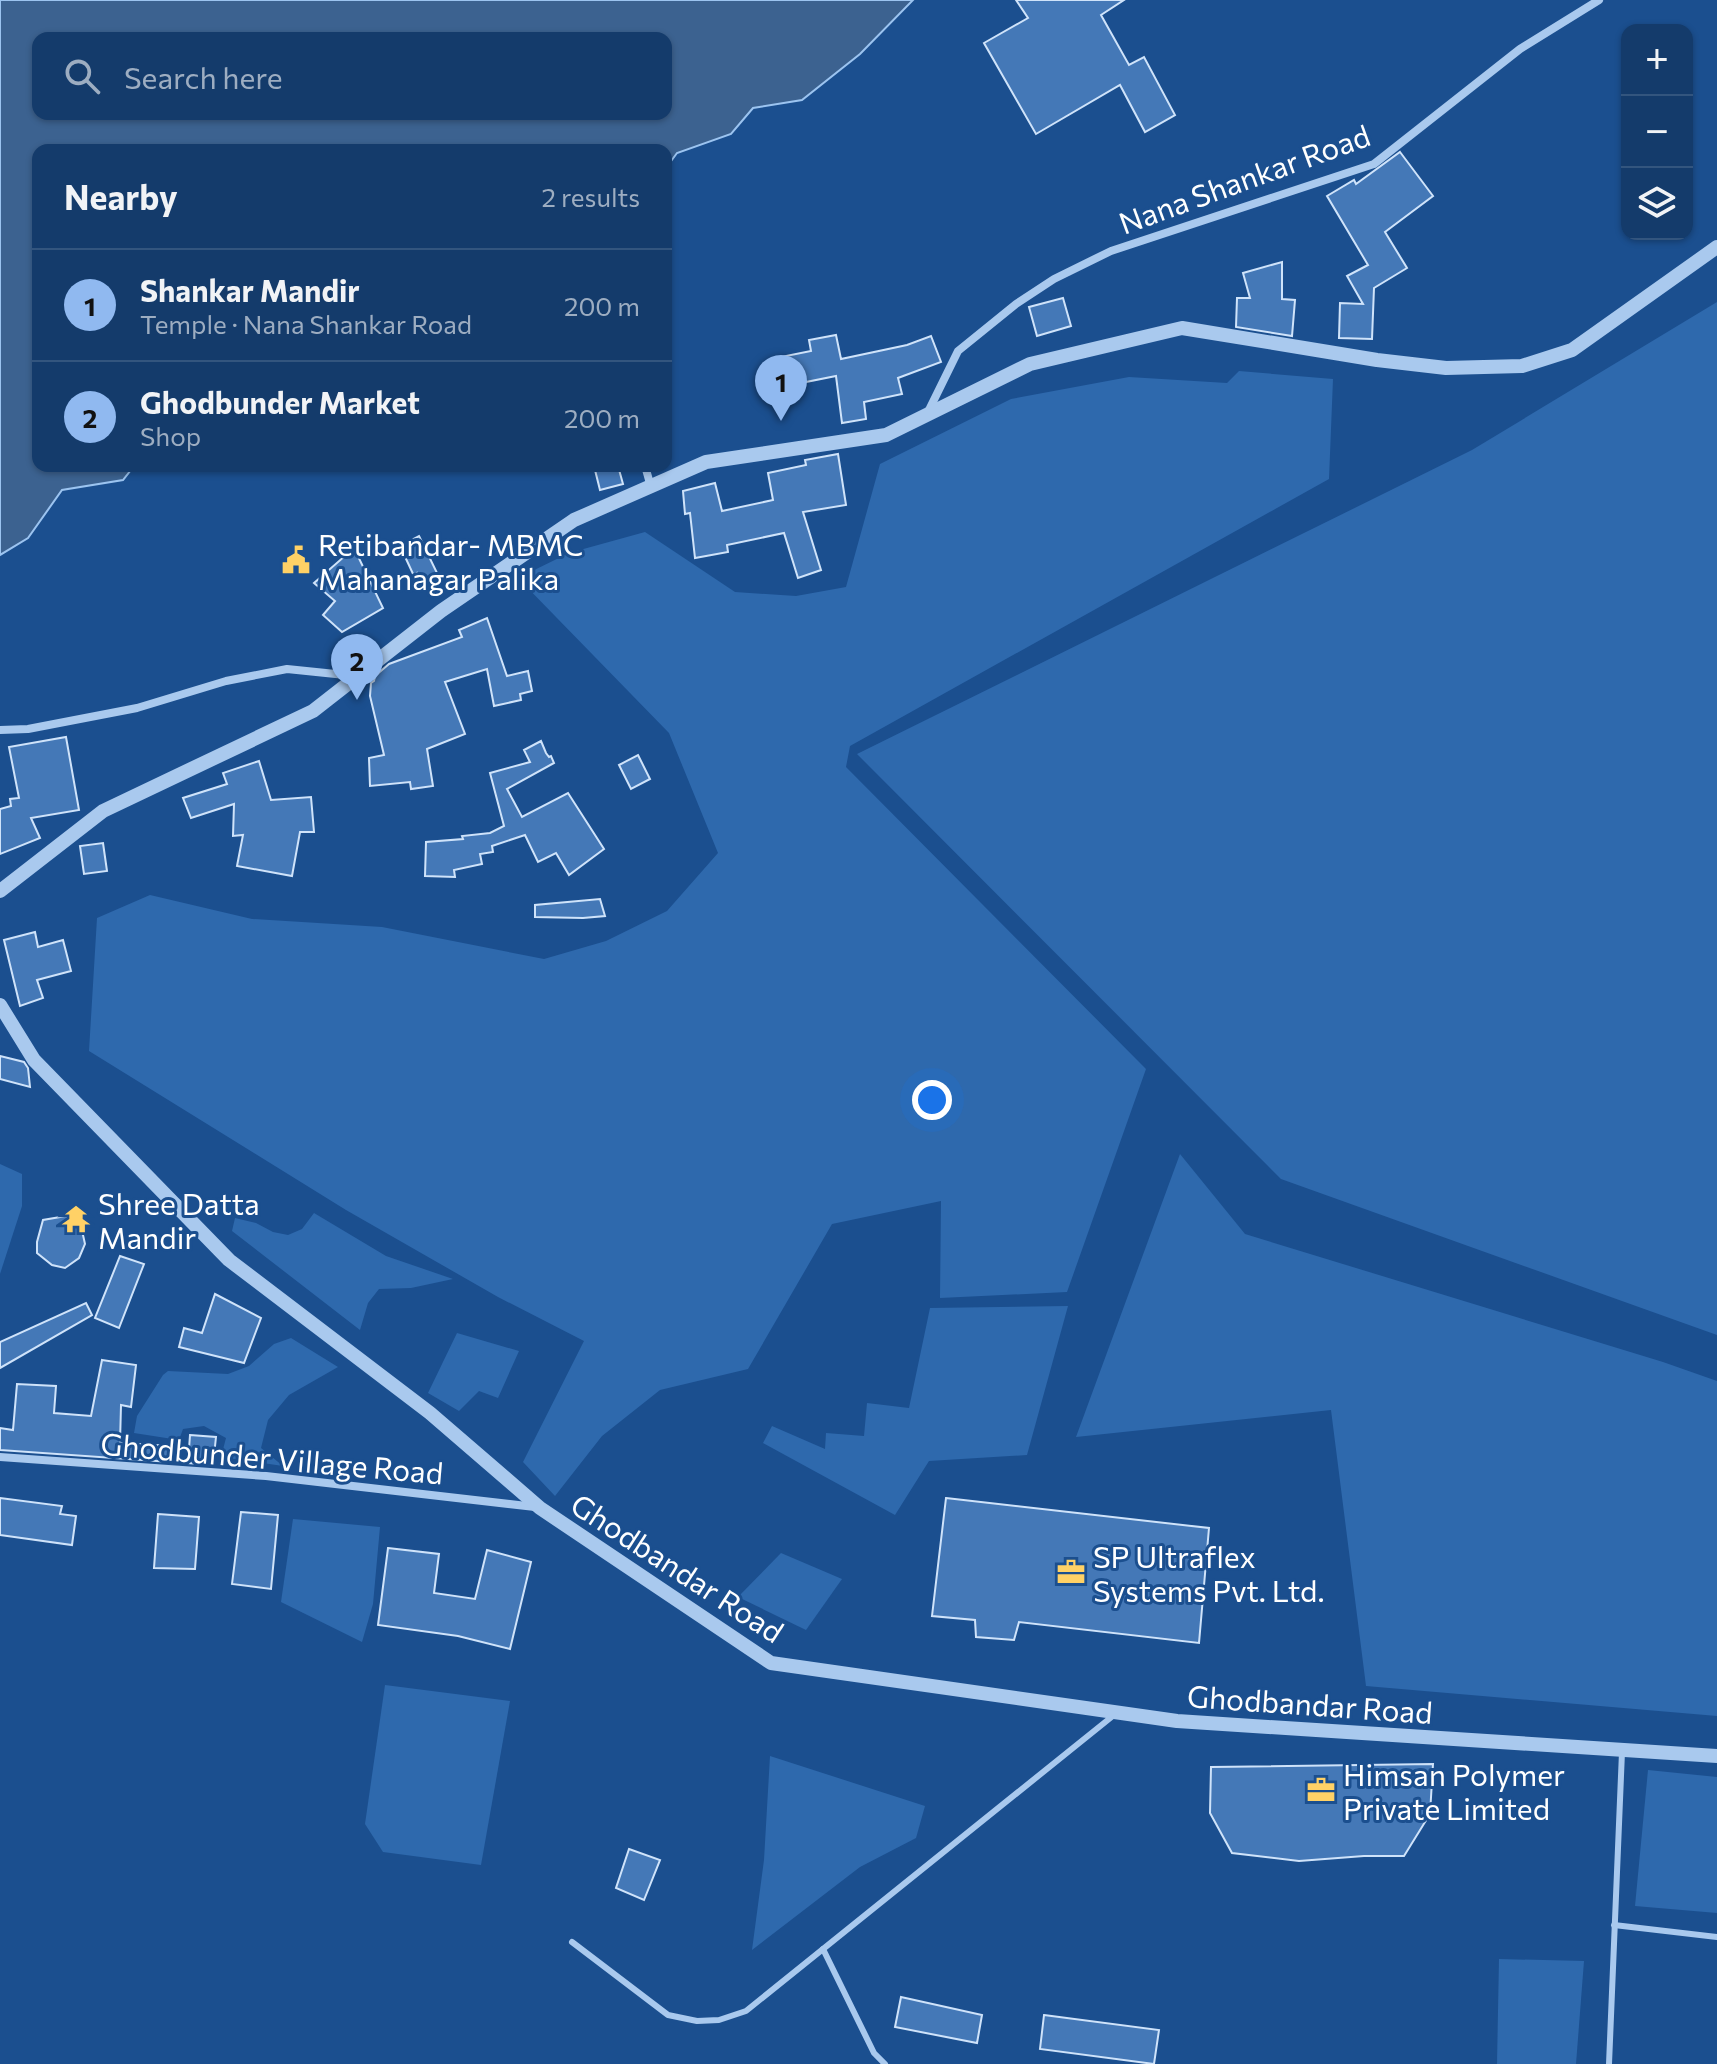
<!DOCTYPE html>
<html lang="en">
<head>
<meta charset="utf-8">
<style>
  :root { --surface:#143b6b; --page:#214673; --text:#f1f3f6; --muted:#9dadc1; --line:#33557e; --accent:#90b9f0 }
  body { margin:0; font-family:Commissioner,sans-serif; background:var(--page); color:var(--text) }
  .controls { position:absolute; right:24px; top:24px; display:grid; overflow:hidden; border-radius:16px; box-shadow:0 2px 6px #0004 }
  .controls button { width:72px; height:72px; display:grid; place-items:center; padding:0; border:0; border-bottom:2px solid var(--line); background:var(--surface); color:var(--text); font:40px sans-serif }
  .you { position:absolute; left:932px; top:1100px; width:28px; height:28px; margin:-20px; border:6px solid #fff; border-radius:50%; background:#1a73e8; box-shadow:0 0 0 12px #1a73e833 }
  .badge { display:grid; place-items:center; width:52px; height:52px; border-radius:50%; background:var(--accent); color:#111; font-size:26px; font-weight:700 }
  .pin { position:absolute; translate:-50% -66px; filter:drop-shadow(0 2px 4px #0008) }
  .pin::after { content:''; position:absolute; top:42px; width:28px; height:24px; background:inherit; clip-path:polygon(0 0,100% 0,50% 100%) }
  .list { margin:0; padding:0; list-style:none }
  h2 { display:flex; justify-content:space-between; align-items:center; height:104px; margin:0; padding:0 32px; font-size:34px }
  h2 small { font-size:26px; font-weight:400; color:var(--muted) }
  .list li { display:grid; grid-template-columns:52px 1fr auto; gap:24px; align-items:center; box-sizing:border-box; height:112px; padding:0 32px; border-top:2px solid var(--line) }
  .list b { display:block; font-size:30px; white-space:nowrap }
  .list p { margin:0; font-size:26px; white-space:nowrap; color:var(--muted) }
  .list em { font-size:26px; font-style:normal; color:var(--muted) }
  .icon { flex:none; width:44px; height:44px; fill:none; stroke:currentColor; stroke-width:2; stroke-linecap:round; stroke-linejoin:round }
  .map { position:relative; flex:none; width:1717px; height:2064px; overflow:hidden }
  .search { position:absolute; background:var(--surface); box-shadow:0 2px 6px #0004; left:32px; top:32px; width:640px; height:88px; display:flex; align-items:center; gap:20px; box-sizing:border-box; padding:0 28px; border-radius:16px; color:var(--muted); font-size:30px }
  .panel { position:absolute; background:var(--surface); box-shadow:0 2px 6px #0004; left:32px; top:144px; width:640px; height:328px; border-radius:16px }
  .map>svg:first-child { display:block }
</style>
</head>
<body>
<div class="map">
<svg width="1717" height="2064" viewBox="0 0 1717 2064">
  <rect width="100%" height="100%" fill="#1b4f8f"/>
  <g fill="#2e69ad">
    <path d="M1717 302V1335L1281 1179 857 754 1472 450Z"/>
    <path d="M1239 371 1333 379 1329 479 850 746 846 767 1146 1069 1067 1292 940 1298 941 1201 832 1224 748 1369 660 1390 602 1436 555 1496 523 1462 584 1341 498 1297 346 1210 89 1051 97 918 150 895 252 919 382 927 544 959 606 941 667 911 718 853 669 733 518 578 569 553 645 532 735 592 796 596 846 587 880 464 1011 399 1129 377 1227 383Z"/>
    <path d="M1180 1154 1245 1234 1663 1362 1717 1381V1716L1366 1686 1331 1410 1076 1437Z"/>
    <path d="M0 1164 22 1174V1206L0 1274Z"/>
    <path d="M314 1213 386 1256 453 1279 411 1288 379 1289 368 1303 360 1330 232 1231 235 1218 256 1223 273 1232 288 1235 302 1229Z"/>
    <path d="M1068 1306 1027 1455 929 1461 895 1515 763 1443 772 1426 825 1449 826 1433 864 1436 867 1403 909 1408 930 1308Z"/>
    <path d="M457 1333 519 1351 498 1398 479 1391 459 1411 428 1393Z"/>
    <path d="M291 1338 338 1367 289 1395 268 1420 261 1448 283 1466 221 1457 226 1438 204 1426 183 1429 179 1440 134 1433 137 1416 163 1375 168 1371 228 1374 249 1366 274 1344Z"/>
    <path d="M293 1519 380 1527 373 1604 362 1642 281 1602Z"/>
    <path d="M781 1553 842 1579 806 1630 738 1597Z"/>
    <path d="M385 1685 510 1701 481 1865 383 1852 365 1824Z"/>
    <path d="M770 1756 925 1806 916 1838 860 1867 752 1950 764 1860Z"/>
    <path d="M1648 1770 1717 1777V1913L1635 1906Z"/>
    <path d="M1499 1959 1584 1961 1576 2064H1497Z"/>
  </g>
  <path fill="#3c6290" stroke="#9cc4f0" stroke-width="2" fill-rule="evenodd" d="M0 0H913L860 54 802 100 753 108 731 134 677 153 666 168V150H38V466H134L123 480 62 490 28 538 0 555ZM38 38H666V114H38Z"/>
  <g fill="#4478b7" stroke="#cfe3fa" stroke-width="2">
    <path d="M1016 0H1124L1101 15 1129 65 1144 57 1175 115 1145 132 1120 85 1036 134 984 43 1028 18Z"/>
    <path d="M1400 152 1433 196 1385 232 1407 268 1374 288 1372 339 1339 338 1340 303 1363 304 1347 276 1368 265 1327 196 1354 180 1356 184Z"/>
    <path d="M1282 262V299L1295 300 1292 336 1236 327 1237 298H1250L1243 273Z"/>
    <path d="M1063 298 1071 326 1037 336 1029 307Z"/>
    <path d="M836 335 841 359 907 345 931 336 941 362 898 378 902 394 864 402 866 419 842 423 836 376 776 388 771 359 811 351 809 340Z"/>
    <path d="M838 454 846 505 803 512 821 570 798 578 784 533 727 545 728 552 695 558 690 513 685 514 683 491 715 483 722 511 773 500 768 473 806 465 805 460Z"/>
    <path d="M594 466H618L623 484 600 490Z"/>
    <path d="M419 536 438 575 422 583 417 573 414 576 400 546Z"/>
    <path d="M354 548 383 608 342 632 323 615 335 601 314 583Z"/>
    <path d="M487 618 507 676 528 671 532 691 520 694 521 700 494 706 487 669 445 682 465 734 427 749 433 786 411 789 410 782 370 786 369 758 384 755 370 696 371 683 374 681 375 676 389 664 462 637 459 630Z"/>
    <path d="M66 737 79 810 31 818 40 838 0 854V809L11 806 10 799 19 798 9 747Z"/>
    <path d="M541 741 546 753 549 757 551 756 554 763 507 789 522 817 568 793 604 849 569 875 556 853 538 862 525 835 492 846 493 852 480 854 482 864 454 870 455 877 425 876 426 842 463 839 462 836 490 833 504 826 490 773 530 762 524 750Z"/>
    <path d="M638 755 650 779 631 789 619 765Z"/>
    <path d="M259 761 271 800 311 797 314 832H300L292 876 237 866 243 835 233 836 234 804 191 818 183 798 227 784 223 773Z"/>
    <path d="M103 843 107 871 84 874 80 846Z"/>
    <path d="M600 899 605 916 583 918 535 917V905Z"/>
    <path d="M35 932 38 947 63 940 71 971 37 980 43 998 20 1006 4 940Z"/>
    <path d="M0 1056 24 1062 28 1068 30 1087 0 1079Z"/>
    <path d="M66 1216 81 1226 85 1244 79 1258 65 1268 52 1265 37 1253V1242L43 1220Z"/>
    <path d="M120 1256 144 1264 119 1328 95 1318Z"/>
    <path d="M215 1294 261 1318 244 1363 179 1347 184 1328 202 1333Z"/>
    <path d="M86 1303 92 1315 0 1368V1342Z"/>
    <path d="M102 1360 136 1365 131 1407 121 1405 120 1443 172 1446 170 1462 0 1450V1428L13 1430 17 1384 56 1386 54 1413 91 1416Z"/>
    <path d="M190 1435 216 1437 213 1465 188 1463Z"/>
    <path d="M0 1498 62 1506 60 1514 76 1516 72 1545 0 1535Z"/>
    <path d="M946 1498 1209 1528 1199 1643 1019 1622 1014 1640 976 1637 975 1620 932 1616Z"/>
    <path d="M241 1512 278 1515 271 1589 232 1584Z"/>
    <path d="M158 1514 199 1517 195 1569 154 1568Z"/>
    <path d="M388 1548 439 1554 434 1593 475 1599 487 1550 531 1562 510 1649 458 1636 378 1625Z"/>
    <path d="M1433 1764 1430 1814 1404 1856H1364L1299 1861 1232 1853 1210 1813 1211 1767Z"/>
    <path d="M629 1849 660 1860 644 1900 616 1888Z"/>
    <path d="M901 1997 982 2015 977 2043 895 2027Z"/>
    <path d="M1044 2015 1159 2030 1154 2064 1040 2049Z"/>
  </g>
  <g fill="none" stroke-linecap="round" stroke-linejoin="round">
    <g stroke="#a9c9ee" stroke-width="6">
      <path d="M1614 1925 1717 1937"/>
      <path d="M572 1942 668 2015 697 2021 719 2020 746 2011 1114 1715"/>
      <path d="M823 1949 874 2053 885 2064"/>
      <path d="M1609 2064 1622 1752"/>
    </g>
    <g stroke="#a9c9ee" stroke-width="8">
      <path d="M928 412 958 351 1016 304 1054 279 1111 251 1374 164 1520 49 1599 0"/>
      <path d="M645 466 651 487"/>
      <path d="M0 730 28 729 137 708 226 681 287 669 355 676"/>
      <path d="M0 1457 266 1476 535 1507"/>
    </g>
    <g stroke="#a9c9ee" stroke-width="14">
      <path d="M0 891 103 811 313 711 441 611 574 520 706 462 886 435 1030 364 1182 328 1377 360 1446 368 1522 366 1572 350 1717 247"/>
      <path d="M0 1005 34 1060 229 1260 430 1413 540 1508 771 1663 1177 1721 1717 1756"/>
    </g>
  </g>
  <defs>
    <symbol id="civic-bare" viewBox="-9 -9 18 18"><path d="M-.6-6.5H3V-4.5H.6V-3L4-1V1h2V6H-6V1h2V-1L-.6-3ZM-1.2 2.5V6h2.4V2.5Z" fill="#ffd166" stroke="#1b4f8f" stroke-width="2.5" paint-order="stroke"/></symbol>
    <symbol id="temple-bare" viewBox="-9 -9 18 18"><path d="M0-6L5-2H3V0L6.5 2.5H4V6H1.5V3h-3V6H-4V2.5H-6.5L-3 0V-2H-5Z" fill="#ffd166" stroke="#1b4f8f" stroke-width="2.5" paint-order="stroke"/></symbol>
    <symbol id="office-bare" viewBox="-9 -9 18 18"><path d="M-6-3h4V-5.5h4V-3h4V5H-6ZM-1-4.5V-3h2v-1.5ZM-6 0V1H6V0Z" fill="#ffd166" stroke="#1b4f8f" stroke-width="2.5" paint-order="stroke"/></symbol>
  </defs>
  <g fill-rule="evenodd">
    <use href="#civic-bare" x="276" y="540" width="40" height="40"/>
    <use href="#temple-bare" x="56" y="1199" width="40" height="40"/>
    <use href="#office-bare" x="1051" y="1552" width="40" height="40"/>
    <use href="#office-bare" x="1301" y="1770" width="40" height="40"/>
  </g>
  <g text-anchor="middle" dominant-baseline="central" stroke-width="6" stroke-linejoin="round" paint-order="stroke">
    <g font-size="30" fill="#fff" stroke="#1b4f8f">
      <text transform="translate(1244 178) rotate(-20)">Nana Shankar Road</text>
      <text transform="translate(272 1457) rotate(5)">Ghodbunder Village Road</text>
      <text transform="translate(678 1567) rotate(33)">Ghodbandar Road</text>
      <text transform="translate(1310 1703) rotate(4)">Ghodbandar Road</text>
    </g>
    <g font-size="30" fill="#fff" stroke="#1b4f8f" text-anchor="start">
      <text x="318" y="543">Retibandar- MBMC<tspan x="318" dy="34">Mahanagar Palika</tspan></text>
      <text x="98" y="1202">Shree Datta<tspan x="98" dy="34">Mandir</tspan></text>
      <text x="1093" y="1555">SP Ultraflex<tspan x="1093" dy="34">Systems Pvt. Ltd.</tspan></text>
      <text x="1343" y="1773">Himsan Polymer<tspan x="1343" dy="34">Private Limited</tspan></text>
    </g>
  </g>
</svg>
<div class="controls">
<button>+</button>
<button>−</button>
<button><svg class="icon" aria-label="layers" viewBox="0 0 24 24"><path d="M12 4l9 5-9 5-9-5zM3 14l9 5 9-5"/></svg></button>
</div>
<div class="you"></div>
<div class="pin badge" style="left:781px;top:421px">1</div>
<div class="pin badge" style="left:357px;top:700px">2</div>
<div class="search"><svg class="icon" aria-label="search" viewBox="0 0 24 24"><circle cx="10" cy="10" r="6"/><path d="M15 15l6 6"/></svg>Search here</div>
<section class="panel">
<h2>Nearby<small>2 results</small></h2>
<ul class="list">
<li><span class="badge">1</span><div><b>Shankar Mandir</b><p>Temple · Nana Shankar Road</p></div><em>200 m</em></li>
<li><span class="badge">2</span><div><b>Ghodbunder Market</b><p>Shop</p></div><em>200 m</em></li>
</ul>
</section>
</div>
</body>
</html>
